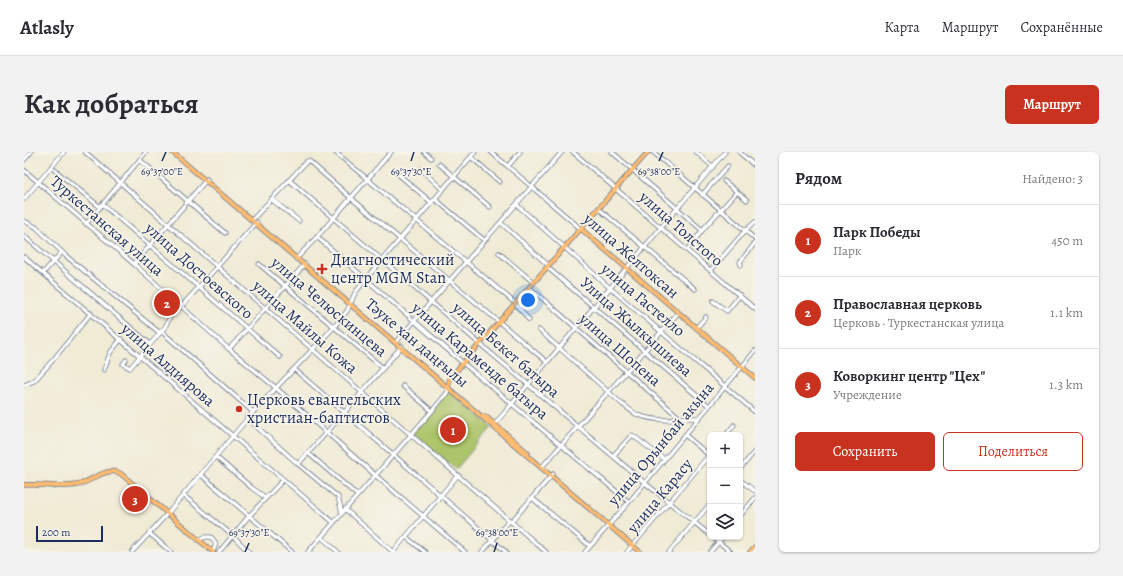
<!DOCTYPE html>
<html lang="ru">
<head>
<meta charset="utf-8">
<style>
  :root { --surface:#fff; --page:#f2f2f3; --text:#2b2b33; --muted:#7c7c81; --line:#e1e1e2; --accent:#c8321e }
  body { margin:0; font-family:Alegreya,serif; background:var(--page); color:var(--text) }
  .controls { position:absolute; right:12px; bottom:12px; display:grid; overflow:hidden; border-radius:6px; box-shadow:0 1px 3px #0004 }
  .controls button { width:36px; height:36px; display:grid; place-items:center; padding:0; border:0; border-bottom:1px solid var(--line); background:var(--surface); color:var(--text); font:20px sans-serif }
  .scale { position:absolute; left:12px; bottom:10px; width:67px; box-sizing:border-box; padding-left:4px; border:2px solid #1b2f5e; border-top:0; font-size:11px; line-height:14px; white-space:nowrap; color:#1b2f5e; -webkit-text-stroke:3px #f7f3e8; paint-order:stroke }
  .you { position:absolute; left:504px; top:148px; width:14px; height:14px; margin:-10px; border:3px solid #fff; border-radius:50%; background:#1a73e8; box-shadow:0 0 0 6px #1a73e833 }
  .badge { display:grid; place-items:center; width:26px; height:26px; border-radius:50%; background:var(--accent); color:#fff; font-size:13px; font-weight:700 }
  .pin { position:absolute; translate:-50% -50%; border:2px solid #fff; box-shadow:0 1px 4px #0006 }
  .list { margin:0; padding:0; list-style:none }
  h2 { display:flex; justify-content:space-between; align-items:center; height:52px; margin:0; padding:0 16px; font-size:17px }
  h2 small { font-size:13px; font-weight:400; color:var(--muted) }
  .list li { display:grid; grid-template-columns:26px 1fr auto; gap:12px; align-items:center; box-sizing:border-box; height:72px; padding:0 16px; border-top:1px solid var(--line) }
  .list b { display:block; font-size:15px; white-space:nowrap }
  .list p { margin:0; font-size:13px; white-space:nowrap; color:var(--muted) }
  .list em { font-size:13px; font-style:normal; color:var(--muted) }
  .actions { display:flex; gap:8px; padding:12px 16px }
  .actions a { flex:1; padding:9px 0; border:1px solid var(--accent); border-radius:6px; text-align:center; font-size:14px; color:var(--accent) }
  .actions .main { background:var(--accent); color:#fff }
  .icon { flex:none; width:22px; height:22px; fill:none; stroke:currentColor; stroke-width:2; stroke-linecap:round; stroke-linejoin:round }
  .map { position:relative; flex:none; width:731px; height:400px; overflow:hidden; border-radius:6px }
  header { display:flex; align-items:center; gap:24px; box-sizing:border-box; height:56px; padding:0 20px; background:var(--surface); border-bottom:1px solid var(--line) }
  header strong { font-size:19px }
  nav { display:flex; gap:22px; margin-inline-start:auto; font-size:14px }
  .intro { display:flex; align-items:center; justify-content:space-between; box-sizing:border-box; height:96px; padding:0 24px }
  h1 { margin:0; font-size:28px }
  .button { padding:10px 18px; border-radius:6px; background:var(--accent); color:#fff; font-size:14px; font-weight:700 }
  main { display:flex; gap:24px; padding:0 24px }
  aside { flex:1; background:var(--surface); border-radius:6px; box-shadow:0 1px 3px #0004 }
  .map>svg:first-child { display:block }
</style>
</head>
<body>
<header>
<strong>Atlasly</strong>
<nav><a>Карта</a><a>Маршрут</a><a>Сохранённые</a></nav>
</header>
<div class="intro"><h1>Как добраться</h1><a class="button">Маршрут</a></div>
<main>
<div class="map">
<svg width="731" height="400" viewBox="0 0 731 400">
  <rect width="100%" height="100%" fill="#f7f3e8"/>
  <filter id="ink" filterUnits="userSpaceOnUse"><feTurbulence type="fractalNoise" baseFrequency=".025" numOctaves="2"/><feDisplacementMap in="SourceGraphic" scale="8" xChannelSelector="R" yChannelSelector="G"/><feConvolveMatrix kernelMatrix="1 2 1 2 8 2 1 2 1" color-interpolation-filters="sRGB"/></filter>
  <filter id="wash" filterUnits="userSpaceOnUse"><feTurbulence type="fractalNoise" baseFrequency=".012" numOctaves="4" result="noise"/><feDisplacementMap in="SourceGraphic" scale="16" xChannelSelector="R" yChannelSelector="G"/><feGaussianBlur stdDeviation="0.9" result="paint"/><feColorMatrix in="noise" values="0 0 0 0 0 0 0 0 0 0 0 0 0 0 0 0 0 1.4 0 .05"/><feComposite in="paint" operator="in"/></filter>
  <g filter="url(#wash)">
    <rect width="100%" height="100%" fill="#f0ebd5"/>
    <path fill="#adc56a" stroke="#647a64" d="M425 239 468 275 432 317 389 281Z"/>
  </g>
  <g filter="url(#ink)">
    <g fill="none" stroke-linecap="round" stroke-linejoin="round">
      <defs>
        <g id="minor">
          <path d="M61 0 522 400"/>
          <path d="M311 0 491 151 505 168"/>
          <path d="M400 0 407 6"/>
          <path d="M467 0 557 77"/>
          <path d="M549 0 731 157"/>
          <path d="M588 0 678 78"/>
          <path d="M629 0 731 87"/>
          <path d="M672 0 689 15"/>
          <path d="M715 0 731 14"/>
          <path d="M447 5 476 30"/>
          <path d="M0 8 7 0"/>
          <path d="M116 8 201 81"/>
          <path d="M415 12 466 55"/>
          <path d="M484 14 496 0"/>
          <path d="M27 15 76 55"/>
          <path d="M397 17 419 38"/>
          <path d="M0 18 110 112 205 197 252 236 351 323 441 400"/>
          <path d="M374 22 408 51"/>
          <path d="M265 28 456 192 621 331 686 383"/>
          <path d="M700 29 723 48"/>
          <path d="M678 43 704 14"/>
          <path d="M0 47 40 0"/>
          <path d="M247 47 275 69"/>
          <path d="M411 47 460 88"/>
          <path d="M78 52 256 205"/>
          <path d="M493 53 586 136 731 260"/>
          <path d="M575 57 671 137"/>
          <path d="M229 67 283 9H285L327 46 523 210"/>
          <path d="M0 69 12 75 42 104 136 181"/>
          <path d="M477 71 524 113"/>
          <path d="M62 72 122 0"/>
          <path d="M0 84 126 192"/>
          <path d="M293 85 439 211 605 350"/>
          <path d="M663 98 681 75 713 40"/>
          <path d="M475 101 509 130"/>
          <path d="M0 105 309 370"/>
          <path d="M272 107 293 85 367 0"/>
          <path d="M110 112 183 27"/>
          <path d="M235 112 359 216"/>
          <path d="M717 113 716 110 731 91"/>
          <path d="M523 115 685 254"/>
          <path d="M687 118 721 79 731 70"/>
          <path d="M19 121 38 100"/>
          <path d="M505 135 656 266H675"/>
          <path d="M689 149 703 159 716 143"/>
          <path d="M157 155 233 70"/>
          <path d="M672 176 682 165"/>
          <path d="M515 178 598 252C603 255 609 261 614 263 624 267 647 270 656 266"/>
          <path d="M137 179 229 260"/>
          <path d="M372 190 538 0"/>
          <path d="M205 197 281 112"/>
          <path d="M102 208 99 212 106 216 141 175 150 157 154 152"/>
          <path d="M270 217 482 400"/>
          <path d="M80 218 86 201 97 187"/>
          <path d="M0 233 10 229 29 208 67 161"/>
          <path d="M379 234 408 259"/>
          <path d="M223 266 274 312 314 345 318 361"/>
          <path d="M470 273 701 0"/>
          <path d="M661 283 686 304"/>
          <path d="M702 283 710 273"/>
          <path d="M284 301 333 343"/>
          <path d="M589 304 608 283 640 307"/>
          <path d="M192 305 228 336 242 346"/>
          <path d="M274 312 320 261 378 194"/>
          <path d="M517 316 654 161"/>
          <path d="M716 317 731 299"/>
          <path d="M176 322 268 400"/>
          <path d="M716 328 731 339"/>
          <path d="M159 343 208 383 225 400"/>
          <path d="M508 346 566 394"/>
          <path d="M321 357 369 400"/>
          <path d="M716 364 731 346"/>
          <path d="M487 370 529 322"/>
          <path d="M125 381 147 400"/>
          <path d="M297 385 314 400"/>
          <path d="M382 385 401 400"/>
          <path d="M688 385 707 400"/>
          <path d="M175 388 181 385H187L192 391 189 400"/>
          <path d="M108 400 144 361 229 260 310 175 323 159 331 141 346 122 451 0"/>
          <path d="M195 400 225 364 259 328"/>
          <path d="M284 400 408 259 423 241 424 236"/>
          <path d="M369 400 434 323"/>
          <path d="M458 400 486 368"/>
          <path d="M561 400 605 350 731 199"/>
          <path d="M603 400 686 302"/>
          <path d="M645 400 686 352"/>
          <path d="M686 400 699 385"/>
        </g>
        <g id="major">
          <path d="M148 0 616 400"/>
          <path d="M557 77 731 226"/>
          <path d="M424 236 426 226 439 211 624 0"/>
          <path d="M461 264 504 301"/>
          <path d="M0 333C17 332 36 336 53 333 68 330 79 315 96 321L189 400"/>
          <path d="M726 400 731 395"/>
        </g>
      </defs>
      <use href="#minor" stroke="#667188" stroke-width="5"/>
      <use href="#major" stroke="#667188" stroke-width="5.5"/>
      <use href="#minor" stroke="#fff" stroke-width="3.5"/>
      <use href="#major" stroke="#febc70" stroke-width="4"/>
    </g>
  </g>
  <path fill="none" stroke="#1b2f5e" stroke-width="1.5" d="M138 9 142 0M387 9 390 0M635 9 639 0M221 400 225 391M470 400 473 391"/>
  <g fill="#c8321e" stroke="#f7f3e8" stroke-width="1.5">
    <path d="M296 111h4v4h4v4h-4v4h-4v-4h-4v-4h4z"/>
    <circle cx="215" cy="257" r="4"/>
  </g>
  <g text-anchor="middle" dominant-baseline="central" stroke-width="3.5" stroke-linejoin="round" paint-order="stroke">
    <g font-size="16" fill="#1b2f5e" stroke="#f7f3e8">
      <text transform="translate(83 74) rotate(41)">Туркестанская улица</text>
      <text transform="translate(657 77) rotate(41)">улица Толстого</text>
      <text transform="translate(607 104) rotate(41)">улица Желтоксан</text>
      <text transform="translate(175 119) rotate(41)">улица Достоевского</text>
      <text transform="translate(619 148) rotate(40)">улица Гастелло</text>
      <text transform="translate(305 155) rotate(40)">улица Челюскинцева</text>
      <text transform="translate(281 175) rotate(41)">улица Майлы Кожа</text>
      <text transform="translate(612 175) rotate(41)">Улица Жылкышиева</text>
      <text transform="translate(393 191) rotate(40)">Тәуке хан даңғылы</text>
      <text transform="translate(482 198) rotate(41)">улица Бекет батыра</text>
      <text transform="translate(596 198) rotate(41)">улица Шопена</text>
      <text transform="translate(456 209) rotate(40)">улица Караменде батыра</text>
      <text transform="translate(144 213) rotate(41)">улица Алдиярова</text>
      <text transform="translate(637 292) rotate(-50)">улица Орынбай акына</text>
      <text transform="translate(636 344) rotate(-50)">улица Карасу</text>
    </g>
    <g font-size="16" fill="#1b2f5e" stroke="#f7f3e8" text-anchor="start">
      <text x="307" y="108">Диагностический<tspan x="307" dy="18">центр MGM Stan</tspan></text>
      <text x="223" y="248">Церковь евангельских<tspan x="223" dy="18">христиан-баптистов</tspan></text>
    </g>
  </g>
  <g font-size="10" text-anchor="middle" fill="#1b2f5e" stroke="#f7f3e8" stroke-width="3.5" stroke-linejoin="round" paint-order="stroke">
    <text x="138" y="23">69°37'00"E</text>
    <text x="387" y="23">69°37'30"E</text>
    <text x="635" y="23">69°38'00"E</text>
    <text x="225" y="384">69°37'30"E</text>
    <text x="473" y="384">69°38'00"E</text>
  </g>
</svg>
<div class="controls">
<button>+</button>
<button>−</button>
<button><svg class="icon" aria-label="layers" viewBox="0 0 24 24"><path d="M12 4l9 5-9 5-9-5zM3 14l9 5 9-5"/></svg></button>
</div>
<div class="scale">200 m</div>
<div class="you"></div>
<div class="pin badge" style="left:429px;top:278px">1</div>
<div class="pin badge" style="left:143px;top:151px">2</div>
<div class="pin badge" style="left:111px;top:347px">3</div>
</div>
<aside>
<h2>Рядом<small>Найдено: 3</small></h2>
<ul class="list">
<li><span class="badge">1</span><div><b>Парк Победы</b><p>Парк</p></div><em>450 m</em></li>
<li><span class="badge">2</span><div><b>Православная церковь</b><p>Церковь · Туркестанская улица</p></div><em>1.1 km</em></li>
<li><span class="badge">3</span><div><b>Коворкинг центр &quot;Цех&quot;</b><p>Учреждение</p></div><em>1.3 km</em></li>
</ul>
<div class="actions"><a class="main">Сохранить</a><a>Поделиться</a></div>
</aside>
</main>
</body>
</html>
